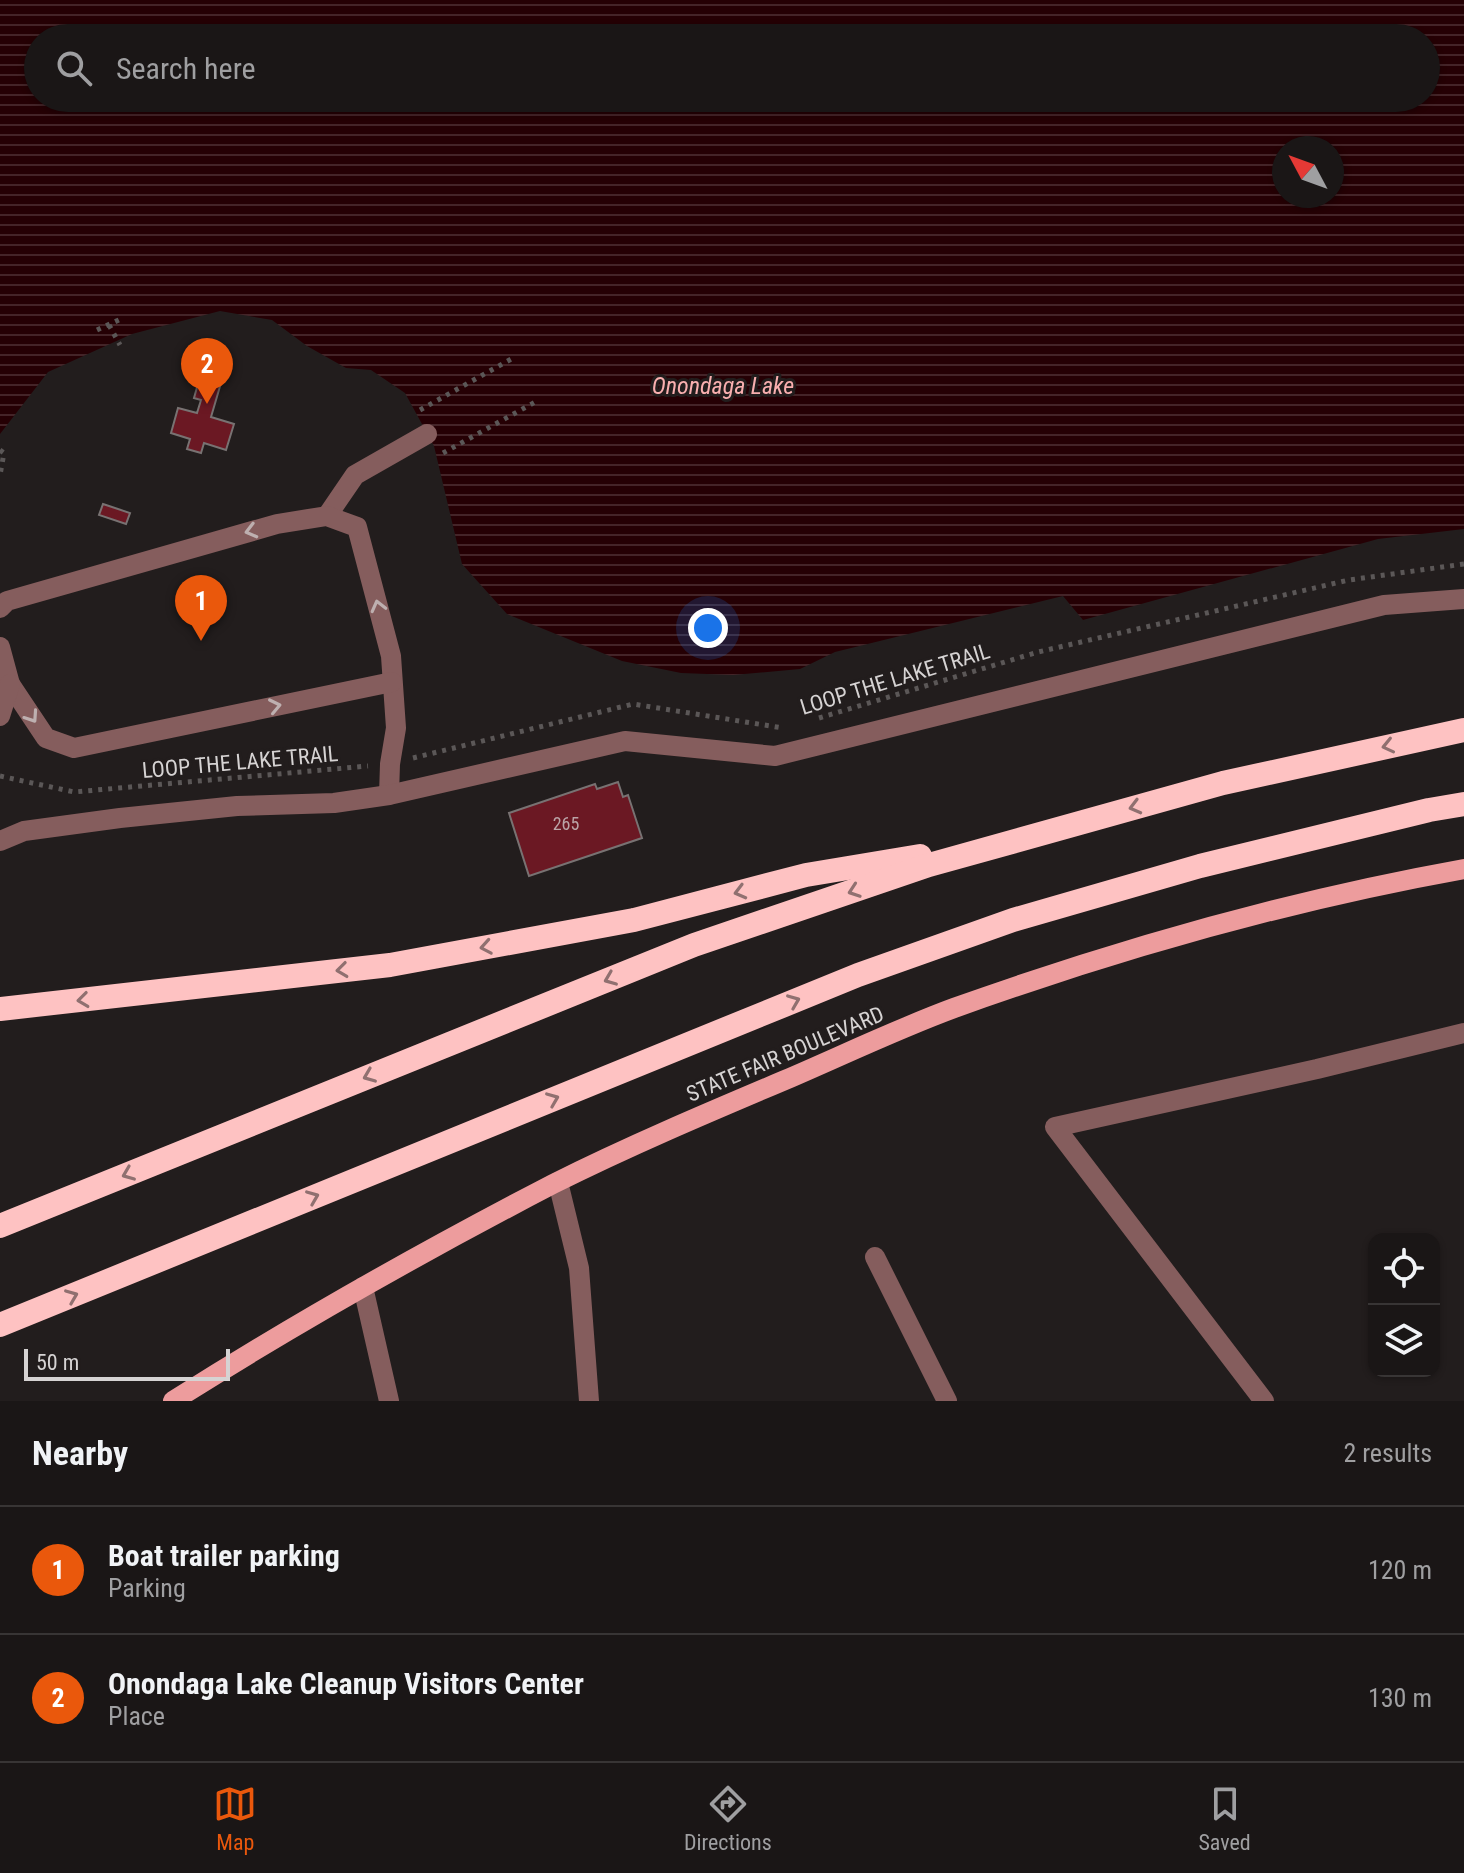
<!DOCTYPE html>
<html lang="en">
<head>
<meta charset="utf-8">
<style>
  :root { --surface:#1a1616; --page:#272323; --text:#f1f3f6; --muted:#9f9fa1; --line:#383535; --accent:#ea580c }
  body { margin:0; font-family:"Roboto Condensed",sans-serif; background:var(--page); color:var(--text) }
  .controls { position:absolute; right:24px; bottom:24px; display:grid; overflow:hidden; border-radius:16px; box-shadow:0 2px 6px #0004 }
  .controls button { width:72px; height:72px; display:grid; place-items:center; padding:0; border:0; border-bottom:2px solid var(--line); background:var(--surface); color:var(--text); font:40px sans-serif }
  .compass { position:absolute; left:1272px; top:136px; width:72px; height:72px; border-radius:50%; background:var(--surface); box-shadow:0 2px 6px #0004; rotate:311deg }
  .scale { position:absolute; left:24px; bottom:20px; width:206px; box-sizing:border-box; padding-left:8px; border:4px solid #d6d3d3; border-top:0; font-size:22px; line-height:28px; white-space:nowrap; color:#d6d3d3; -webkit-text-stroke:6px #221d1d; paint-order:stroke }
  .you { position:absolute; left:708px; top:628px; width:28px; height:28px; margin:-20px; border:6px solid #fff; border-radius:50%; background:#1a73e8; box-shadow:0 0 0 12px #1a73e833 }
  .badge { display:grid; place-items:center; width:52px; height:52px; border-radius:50%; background:var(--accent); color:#fff; font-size:26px; font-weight:700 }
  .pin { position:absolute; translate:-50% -66px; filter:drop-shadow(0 2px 4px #0008) }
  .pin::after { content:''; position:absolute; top:42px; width:28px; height:24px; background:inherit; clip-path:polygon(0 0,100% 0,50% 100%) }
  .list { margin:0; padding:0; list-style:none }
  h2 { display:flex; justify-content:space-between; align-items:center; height:104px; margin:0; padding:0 32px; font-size:34px }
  h2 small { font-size:26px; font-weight:400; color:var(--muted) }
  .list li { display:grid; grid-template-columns:52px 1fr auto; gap:24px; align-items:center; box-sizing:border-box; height:128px; padding:0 32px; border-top:2px solid var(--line) }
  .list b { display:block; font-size:30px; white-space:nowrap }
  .list p { margin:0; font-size:26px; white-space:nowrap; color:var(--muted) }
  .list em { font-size:26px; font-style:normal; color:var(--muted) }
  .icon { flex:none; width:44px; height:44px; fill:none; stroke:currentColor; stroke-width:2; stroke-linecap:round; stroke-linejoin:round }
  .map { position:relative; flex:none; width:1464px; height:1401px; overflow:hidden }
  .search { position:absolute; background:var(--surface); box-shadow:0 2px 6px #0004; left:24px; right:24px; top:24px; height:88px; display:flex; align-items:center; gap:20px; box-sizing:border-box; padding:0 28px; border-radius:44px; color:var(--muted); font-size:30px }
  .sheet { height:360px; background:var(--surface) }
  nav { display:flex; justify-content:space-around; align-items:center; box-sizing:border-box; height:112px; border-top:2px solid var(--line); background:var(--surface); font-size:22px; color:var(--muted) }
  nav a { display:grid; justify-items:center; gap:4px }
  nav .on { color:var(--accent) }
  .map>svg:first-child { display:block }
</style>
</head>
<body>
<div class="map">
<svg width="1464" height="1401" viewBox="0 0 1464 1401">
  <defs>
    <pattern id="water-rules" width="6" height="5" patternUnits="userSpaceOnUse" patternTransform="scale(2)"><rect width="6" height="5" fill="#250004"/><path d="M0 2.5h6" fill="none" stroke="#442428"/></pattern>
  </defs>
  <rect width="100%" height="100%" fill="#221d1d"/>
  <path fill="url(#water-rules)" fill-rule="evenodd" d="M0 0H1464V529L1378 539 1083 620 1063 596 835 652 800 669 733 675 681 673 622 661 507 614 462 564 434 446 405 393 371 370 346 368 307 346 272 320 220 311 132 334 48 372 0 434ZM38 38H1426V98H38ZM1284 148H1332V196H1284Z"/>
  <g fill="#6b1823" stroke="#787272" stroke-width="2">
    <path d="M207 352 228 359 211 417 234 424 226 450 204 443 201 453 187 449 190 439 171 433 178 408 197 413 201 400 194 398Z"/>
    <path d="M103 504 130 513 126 524 99 515Z"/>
    <path d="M618 782 623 797 628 795 642 838 529 876 509 813 595 784 597 789Z"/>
  </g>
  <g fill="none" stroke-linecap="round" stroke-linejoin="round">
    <g stroke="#5b5757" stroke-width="5" stroke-dasharray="4 6" stroke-linecap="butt">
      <path d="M109 325 120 345"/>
      <path d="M97 330 123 318"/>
      <path d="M420 410 513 358"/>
      <path d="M0 450 4 453 0 475"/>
      <path d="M443 453 537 401"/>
      <path d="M819 718 1038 652 1349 580 1464 564"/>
      <path d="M413 758 633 704 783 728"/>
      <path d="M0 776 74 792 368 766"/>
    </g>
    <g stroke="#855d5d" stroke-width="20">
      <path d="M327 516 355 475 427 434"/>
      <path d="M0 608 7 601 277 524 327 516 357 527 391 656 396 728 390 764 389 795"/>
      <path d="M0 647 10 684 46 738 74 748 392 682"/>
      <path d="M0 716 10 684"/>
      <path d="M0 841 24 831 120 818 237 806 334 803 389 795 625 741 775 756 1384 605 1464 599"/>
      <path d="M558 1182 579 1268 589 1401"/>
      <path d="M875 1257 947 1401"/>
      <path d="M363 1287 389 1401"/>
      <path d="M1264 1401 1055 1127 1317 1069 1464 1033"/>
    </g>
    <path stroke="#ed9c9d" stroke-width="20" d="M173 1401C296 1323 424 1251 553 1184 629 1146 707 1113 785 1080 841 1056 897 1029 954 1008 1119 949 1291 900 1464 869"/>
    <g stroke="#fec2c2" stroke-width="24">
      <path d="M0 1009 390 965 634 920 806 875 920 856"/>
      <path d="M0 1226 694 945 929 865 1223 783 1464 730"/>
      <path d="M0 1325 858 975 1013 920 1200 866 1429 810 1464 804"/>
    </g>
  </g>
  <defs><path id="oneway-chevron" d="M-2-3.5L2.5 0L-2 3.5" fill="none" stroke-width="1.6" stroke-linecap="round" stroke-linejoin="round" transform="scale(2)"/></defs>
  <g stroke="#beb0b0">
    <use href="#oneway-chevron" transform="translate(251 531) rotate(165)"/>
    <use href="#oneway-chevron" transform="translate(378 606) rotate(-104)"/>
    <use href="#oneway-chevron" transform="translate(275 706) rotate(-12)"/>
    <use href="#oneway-chevron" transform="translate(32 717) rotate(56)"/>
  </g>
  <g stroke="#907070">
    <use href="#oneway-chevron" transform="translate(1388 746) rotate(167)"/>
    <use href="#oneway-chevron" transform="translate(1135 807) rotate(165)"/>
    <use href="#oneway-chevron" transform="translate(854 891) rotate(161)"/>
    <use href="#oneway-chevron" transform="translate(740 892) rotate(165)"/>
    <use href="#oneway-chevron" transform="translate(486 947) rotate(170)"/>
    <use href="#oneway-chevron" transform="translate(342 970) rotate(173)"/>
    <use href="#oneway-chevron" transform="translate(610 979) rotate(158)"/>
    <use href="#oneway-chevron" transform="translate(83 1000) rotate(173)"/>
    <use href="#oneway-chevron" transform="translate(794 1001) rotate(-22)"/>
    <use href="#oneway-chevron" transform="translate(369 1076) rotate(158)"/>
    <use href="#oneway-chevron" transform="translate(553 1099) rotate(-22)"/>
    <use href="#oneway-chevron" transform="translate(128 1174) rotate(158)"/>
    <use href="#oneway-chevron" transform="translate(313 1197) rotate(-22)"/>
    <use href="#oneway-chevron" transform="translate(72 1296) rotate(-22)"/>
  </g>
  <g text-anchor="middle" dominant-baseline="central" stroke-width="6" stroke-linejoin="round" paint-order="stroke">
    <g font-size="18" fill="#bba4a7">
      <text x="566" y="823">265</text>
    </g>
    <g font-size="22" fill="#d6d3d3" stroke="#221d1d">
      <text transform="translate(895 679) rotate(-17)">LOOP THE LAKE TRAIL</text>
      <text transform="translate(240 762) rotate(-5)">LOOP THE LAKE TRAIL</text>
      <text transform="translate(785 1054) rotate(-23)">STATE FAIR BOULEVARD</text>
    </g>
    <g font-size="24" font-style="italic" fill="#f9afaf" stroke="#221d1d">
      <text x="723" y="386">Onondaga Lake</text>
    </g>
  </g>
</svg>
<div class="controls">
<button><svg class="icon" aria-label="locate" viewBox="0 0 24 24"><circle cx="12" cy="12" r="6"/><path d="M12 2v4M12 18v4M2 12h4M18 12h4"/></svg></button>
<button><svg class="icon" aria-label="layers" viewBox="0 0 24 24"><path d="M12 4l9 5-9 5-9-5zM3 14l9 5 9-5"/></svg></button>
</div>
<svg class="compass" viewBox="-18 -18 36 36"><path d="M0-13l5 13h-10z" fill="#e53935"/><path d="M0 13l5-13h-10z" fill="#9f9fa1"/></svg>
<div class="scale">50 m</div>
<div class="you"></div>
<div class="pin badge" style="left:201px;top:641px">1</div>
<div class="pin badge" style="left:207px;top:404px">2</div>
<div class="search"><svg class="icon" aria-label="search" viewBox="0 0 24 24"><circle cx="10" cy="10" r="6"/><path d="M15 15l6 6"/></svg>Search here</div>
</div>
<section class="sheet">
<h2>Nearby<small>2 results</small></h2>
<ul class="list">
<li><span class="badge">1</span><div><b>Boat trailer parking</b><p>Parking</p></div><em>120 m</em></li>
<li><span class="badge">2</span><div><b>Onondaga Lake Cleanup Visitors Center</b><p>Place</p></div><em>130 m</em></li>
</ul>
</section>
<nav>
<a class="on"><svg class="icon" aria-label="map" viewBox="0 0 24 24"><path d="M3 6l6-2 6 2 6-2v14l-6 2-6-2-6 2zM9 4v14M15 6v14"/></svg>Map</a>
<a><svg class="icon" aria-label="directions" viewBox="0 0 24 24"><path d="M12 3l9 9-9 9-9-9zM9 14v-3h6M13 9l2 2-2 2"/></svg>Directions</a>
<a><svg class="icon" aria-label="saved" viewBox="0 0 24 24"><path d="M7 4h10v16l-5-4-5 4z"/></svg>Saved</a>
</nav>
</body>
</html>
